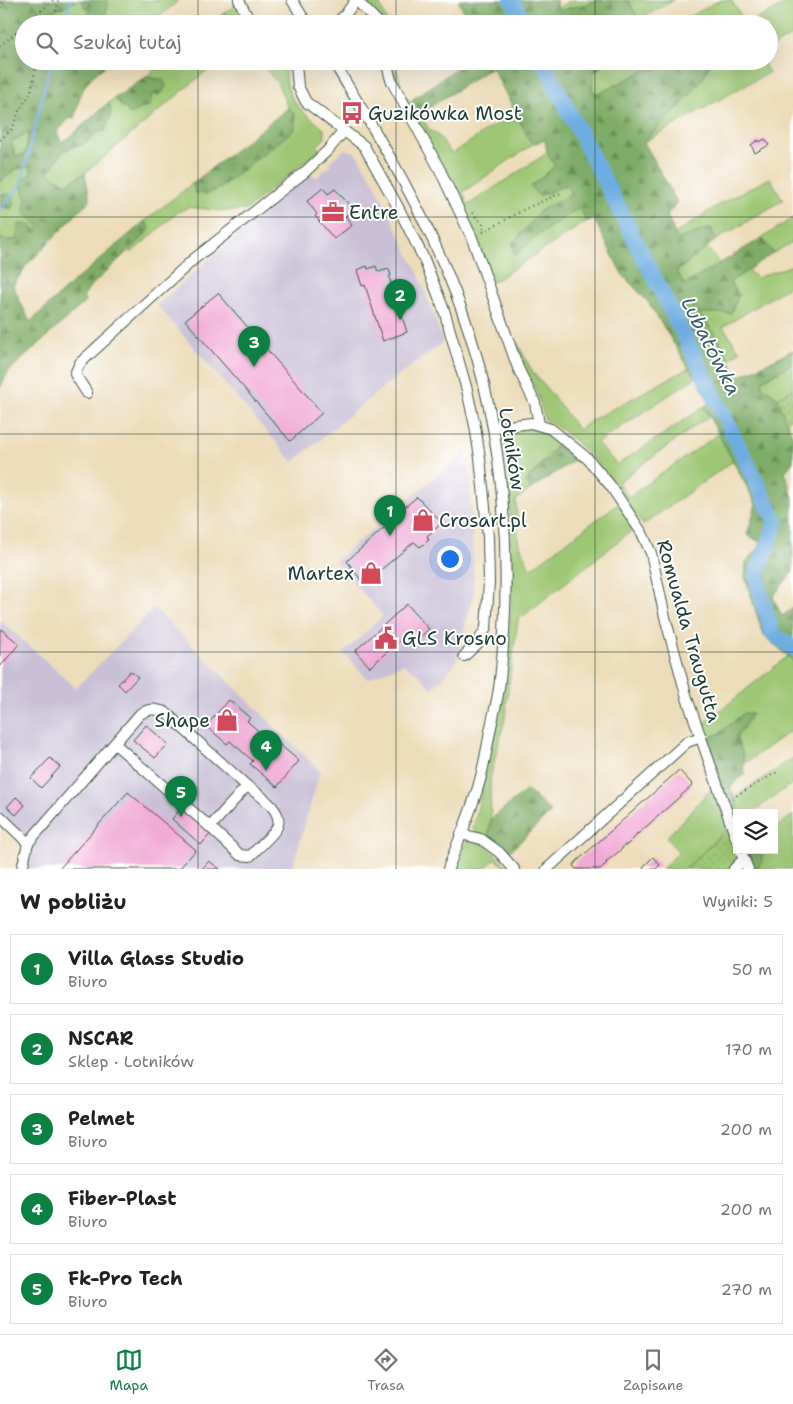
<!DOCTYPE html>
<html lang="pl">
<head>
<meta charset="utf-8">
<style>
  :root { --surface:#fff; --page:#f2f2f2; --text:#202124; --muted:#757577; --line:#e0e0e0; --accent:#0b8043 }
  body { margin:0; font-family:"Shantell Sans",sans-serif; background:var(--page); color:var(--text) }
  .controls { position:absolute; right:15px; bottom:15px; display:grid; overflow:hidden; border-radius:0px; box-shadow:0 5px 20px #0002 }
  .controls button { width:45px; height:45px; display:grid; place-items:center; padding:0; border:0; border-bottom:1px solid var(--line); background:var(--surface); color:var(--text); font:25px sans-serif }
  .you { position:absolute; left:449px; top:558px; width:18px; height:18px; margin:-12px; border:4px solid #fff; border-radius:50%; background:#1a73e8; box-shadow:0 0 0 8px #1a73e833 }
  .badge { display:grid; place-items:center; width:32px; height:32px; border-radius:50%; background:var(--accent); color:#fff; font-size:16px; font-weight:700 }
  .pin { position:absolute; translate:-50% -41px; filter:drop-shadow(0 1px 2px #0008) }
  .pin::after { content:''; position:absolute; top:26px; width:18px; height:15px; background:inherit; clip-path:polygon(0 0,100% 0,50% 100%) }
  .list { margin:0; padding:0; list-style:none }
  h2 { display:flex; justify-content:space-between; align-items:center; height:65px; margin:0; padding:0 20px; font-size:21px }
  h2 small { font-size:16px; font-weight:400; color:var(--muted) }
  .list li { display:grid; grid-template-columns:32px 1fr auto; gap:15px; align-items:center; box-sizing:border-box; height:70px; margin:0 10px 10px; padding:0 10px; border:1px solid var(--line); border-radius:0px }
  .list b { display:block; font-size:19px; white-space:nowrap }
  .list p { margin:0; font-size:16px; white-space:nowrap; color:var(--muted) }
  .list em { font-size:16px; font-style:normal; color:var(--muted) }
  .icon { flex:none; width:28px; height:28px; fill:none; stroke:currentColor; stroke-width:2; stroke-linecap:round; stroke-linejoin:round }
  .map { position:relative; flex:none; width:793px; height:869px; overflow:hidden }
  .search { position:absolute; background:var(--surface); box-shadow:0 5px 20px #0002; left:15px; right:15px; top:15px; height:55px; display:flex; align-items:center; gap:12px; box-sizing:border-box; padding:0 18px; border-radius:28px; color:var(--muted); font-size:19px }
  .sheet { height:465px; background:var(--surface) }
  nav { display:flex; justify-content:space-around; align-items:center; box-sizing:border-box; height:70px; border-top:1px solid var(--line); background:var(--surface); font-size:14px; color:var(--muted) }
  nav a { display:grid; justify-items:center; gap:2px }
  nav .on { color:var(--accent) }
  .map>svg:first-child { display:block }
</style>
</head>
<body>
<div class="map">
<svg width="793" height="869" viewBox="0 0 793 869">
  <defs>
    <pattern id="forest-firs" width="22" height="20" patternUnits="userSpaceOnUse" patternTransform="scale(1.25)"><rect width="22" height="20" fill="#7eac66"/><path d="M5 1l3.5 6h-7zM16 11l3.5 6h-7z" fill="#678d55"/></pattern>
    <pattern id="garden-dots" width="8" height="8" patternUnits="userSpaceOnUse" patternTransform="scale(1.25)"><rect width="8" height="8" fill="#9dc774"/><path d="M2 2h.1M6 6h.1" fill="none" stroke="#7fa360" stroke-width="1.8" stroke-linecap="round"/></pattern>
  </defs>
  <rect width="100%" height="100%" fill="#fff"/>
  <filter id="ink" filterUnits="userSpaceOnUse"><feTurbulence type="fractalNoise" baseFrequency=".02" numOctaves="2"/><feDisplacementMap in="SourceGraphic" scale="10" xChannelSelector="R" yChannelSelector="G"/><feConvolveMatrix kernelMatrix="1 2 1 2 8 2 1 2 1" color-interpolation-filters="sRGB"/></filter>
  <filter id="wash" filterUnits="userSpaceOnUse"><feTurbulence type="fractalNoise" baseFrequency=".0096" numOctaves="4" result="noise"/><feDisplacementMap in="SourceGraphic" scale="20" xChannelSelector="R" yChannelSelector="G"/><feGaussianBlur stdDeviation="1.12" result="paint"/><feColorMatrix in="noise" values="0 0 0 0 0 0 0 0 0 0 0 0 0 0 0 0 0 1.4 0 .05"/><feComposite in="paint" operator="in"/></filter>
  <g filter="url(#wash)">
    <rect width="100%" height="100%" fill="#eddcb9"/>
    <g fill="#c9bfd7">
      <path d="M345 149 355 152 373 180 419 275 443 341 441 344 390 382 293 462 157 305 310 172 316 178 331 165 329 162Z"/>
      <path d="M465 452 470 480 474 591 455 664 432 689 418 674 403 664 368 679 343 653 383 616 335 561Z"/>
      <path d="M154 608 320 771 292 869H25L30 849 0 822V620L76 688Z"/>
    </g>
    <g fill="#9dc774" stroke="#5e8254">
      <path d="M75 0H82L91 10 79 24H60L55 21 51 24H37L48 12 64 7 74 2Z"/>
      <path d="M108 0H179L152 24H101L108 7 107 1Z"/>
      <path d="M365 0H378L388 24H383Z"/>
      <path d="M572 0H603L558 11 557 8Z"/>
      <path d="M628 0H674L632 24H622L637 16Z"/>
      <path d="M720 0H731L746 24H676Z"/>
      <path d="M793 0V35L769 49V24H748Z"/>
      <path d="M237 4 248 24H240L224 13Z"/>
      <path d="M164 61H218L85 173 66 184 48 173C58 156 61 147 83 145L111 115 109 102 115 98 123 108 152 94 163 80 146 77Z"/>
      <path d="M258 61H274V66L285 71C288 105 301 109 324 129L325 138 317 146 320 149 246 210 223 211 188 207 177 213 131 253V249L150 230 145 221 193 183 196 193 295 114 288 108 277 82Z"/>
      <path d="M389 61H394L403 92 409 101 413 99 429 130 438 135 452 154 515 111 530 141 533 144 463 192 468 205 547 153 555 166 531 186 539 196 566 185 572 194 540 211 515 254 541 233 579 207 587 221 493 282 395 82Z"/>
      <path d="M608 61H663L598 94 592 90 593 73Z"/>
      <path d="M710 61H762L769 72 644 142C660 125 708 82 710 61Z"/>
      <path d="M30 131 25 154 16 157 11 142Z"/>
      <path d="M31 166V174L20 181 26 200 39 226 37 231 16 240 0 239V206L7 207V194L0 195V182L16 169Z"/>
      <path d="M770 178 783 200 716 240 711 228 677 240 675 234 720 204Z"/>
      <path d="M793 218V242L773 253 762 238Z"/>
      <path d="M707 247 720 264 684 285 677 271Z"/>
      <path d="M793 265V284L723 327 740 351 729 359 717 335 698 313H731L730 282 748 270 756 278Z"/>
      <path d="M515 339 532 371 556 400 578 430 592 420 689 368 696 377 597 443 617 465 704 407 709 416 618 482 628 497 720 433 733 461 643 525C616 488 587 441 545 420L536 390 518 358 512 340Z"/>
      <path d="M793 363V389L778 398 762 386 763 380Z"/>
      <path d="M528 427 548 432 561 441 525 482 531 489 516 500 518 540 530 569 618 504 635 528 518 620 506 705 507 710 490 779 491 819 488 837 477 834 473 829 495 731 507 658 511 604 510 504 501 435 507 431Z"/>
      <path d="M788 656 793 660V729L744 764 743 754 736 738 752 714 744 713 720 734 705 739 701 726Z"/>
      <path d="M793 758V783L751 813 740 812 734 798Z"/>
      <path d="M711 789 715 794 728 828 686 869H662L679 852 666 838Z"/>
      <path d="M793 815V869H756L763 860 761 850H774V829Z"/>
      <path d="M470 840C486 839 499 858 509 869H507L495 859 484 869H456L465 845Z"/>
    </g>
    <g fill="url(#forest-firs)" stroke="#4e744d" fill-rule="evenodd">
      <path d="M0 0H75L74 2 64 7 48 12 37 24H24V61H42L43 67 47 61H111C103 68 92 75 86 84 79 95 78 107 74 118L69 119 57 132 61 142 70 137 109 102 111 115 105 131 97 132 83 145 71 146 62 152 48 173 66 184 85 173 90 200 26 266 13 286 30 322 71 284 145 221 150 230 91 286 83 297 86 301 8 372 0 388V239L16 240 19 224H29L37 231 39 226 23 212 26 200 20 181 31 174V166L16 169 0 182ZM29 132 25 154 16 157 11 142Z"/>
      <path d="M82 0H108L107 1 108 7 101 24H79L90 11 84 7Z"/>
      <path d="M458 0H556L558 11 603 0H628L637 16 622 24H470Z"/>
      <path d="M224 13C229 17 235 19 240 24H209Z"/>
      <path d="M467 61H608L593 73 592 90 598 94 663 61H710C708 82 660 125 644 142L677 202 667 215 677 239 711 228 716 240 677 271 684 285 762 238 773 253 730 282 739 295 731 313H698L717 335 738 377 793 350V363L763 380 762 386 778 398 793 437V462L785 472 793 498V571L773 597 782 616 793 608V660L764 636 745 578 746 562 759 548 760 542 747 535 756 504 704 407 710 401 702 384 689 368 648 302 622 274 594 219 587 221 579 208 541 233 515 255 512 244 540 211 571 194 566 185 539 196 531 187 555 166 547 153 545 140 533 144 530 141 492 67 421 113 413 99Z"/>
      <path d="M146 77 163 80 166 85 163 92 158 95 152 94 150 105 130 114 115 98Z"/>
      <path d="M288 108 295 114V129L219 189 207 194 195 193 193 183Z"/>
      <path d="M7 194 13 196 14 203 11 209 0 206V195Z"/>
      <path d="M558 443 579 457 531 489 525 482 549 457Z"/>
      <path d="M744 713 752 714 736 738 743 755 744 774 730 788 742 813H737V830L705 739 720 733Z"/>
      <path d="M527 790 551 812 507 854 488 837 491 819Z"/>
      <path d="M745 850H761L763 860 756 869H752Z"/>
    </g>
    <g fill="url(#garden-dots)" stroke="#5e8254">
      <path d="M793 389V417L786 422 778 398Z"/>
      <path d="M728 828 737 855 734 864 729 869H686Z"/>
    </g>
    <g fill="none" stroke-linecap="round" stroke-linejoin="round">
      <g stroke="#6eade1" stroke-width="2.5">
        <path d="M63 24 71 0"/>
        <path d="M0 210 21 184 51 61"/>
      </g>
      <g stroke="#6eade1" stroke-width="16">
        <path d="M512 0 524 24"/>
        <path d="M543 61 697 361 776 522 756 577 772 633 793 648"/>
      </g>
    </g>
    <g id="blocks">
      <g fill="#f1aad7">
        <path d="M765 139 769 145 755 153 751 145 758 140 759 142Z"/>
        <path d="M323 188 328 194 335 189 353 209 345 216 352 225 334 239 315 216 317 214 307 201Z"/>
        <path d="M367 266 368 269 376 266 378 272 389 269 391 276 389 277 407 332 383 341 365 285 362 286 357 270Z"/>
        <path d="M218 293 322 413 290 441 185 320Z"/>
        <path d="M417 497 442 523 427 536 429 540 420 547 414 542 364 584 347 561 395 518 393 517Z"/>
        <path d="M407 604 429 629 415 642 407 634 370 667 355 651Z"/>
        <path d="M1 629 19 644 0 667V631Z"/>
        <path d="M130 671 138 677 125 691 118 684Z"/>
        <path d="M229 700 250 718 247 721 270 741 272 738 299 761 277 787 250 764 253 761 230 741 227 744 206 726Z"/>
        <path d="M146 725 168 744 155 758 133 740Z"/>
        <path d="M50 758 60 767 41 788 31 778Z"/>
        <path d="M679 770 693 785 639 833 636 834 637 835 627 845H624L622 849 606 862 607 863 600 869H576L573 866 576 862Z"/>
        <path d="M128 792 196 850 179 869H59Z"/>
        <path d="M16 797 25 805 16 815 7 807Z"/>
        <path d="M182 807 211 833 201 845 172 819Z"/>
        <path d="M653 857 660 865 656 869H644L643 867Z"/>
        <path d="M209 861 220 869H202Z"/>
      </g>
    </g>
  </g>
  <g filter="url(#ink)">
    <use href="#blocks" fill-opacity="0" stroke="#3e5548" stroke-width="1"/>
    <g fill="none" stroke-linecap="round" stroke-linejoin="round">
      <defs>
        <g id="minor">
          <path d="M239 0 251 24"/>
          <path d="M292 0 307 24"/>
          <path d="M356 0 380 24"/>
          <path d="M335 24 345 15 356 0"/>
          <path d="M281 61 296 64"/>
          <path d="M298 61 296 64 298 86 306 102 364 146 398 207 424 259 444 310 467 390 475 426 480 458 488 537 489 582 486 628 477 644 464 656"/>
          <path d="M333 61C379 137 423 209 455 292 503 414 514 550 500 680 499 694 495 708 492 722 488 741 485 761 480 780 473 808 458 841 448 869"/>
          <path d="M386 61 391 80 439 168 472 238 518 368 535 403 539 424"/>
          <path d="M87 393 75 374 80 363 194 259 306 171 328 150 344 131"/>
          <path d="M494 428 531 423 551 429 588 459 610 485 642 533 651 553 665 617 687 698 737 841"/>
          <path d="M0 816 28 843"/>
          <path d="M210 827 240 855 250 856C256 850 274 834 277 827 285 811 258 794 247 786"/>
          <path d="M461 834 481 839 499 852 514 869"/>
          <path d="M740 850 748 869"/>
          <path d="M22 869 28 843 140 714C149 708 155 709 165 712L247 786 210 827 115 744"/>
          <path d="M547 869 687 742 701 737"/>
          <path d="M734 869 743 860"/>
        </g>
      </defs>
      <use href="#minor" stroke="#3e5548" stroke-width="12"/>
      <g stroke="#3e5548" stroke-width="2" stroke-dasharray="1 4" stroke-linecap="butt">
        <path d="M0 8 4 0"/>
        <path d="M26 24 53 0"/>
        <path d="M48 24 57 9 58 0"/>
        <path d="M0 46 24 26"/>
        <path d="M0 140 12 129 19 111 31 92 37 61"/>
        <path d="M472 213 484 225 483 233"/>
        <path d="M483 232 527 208 563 192"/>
        <path d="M732 798 779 771"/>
      </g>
      <use href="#minor" stroke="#fff" stroke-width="10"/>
    </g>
  </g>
  <path fill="none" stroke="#1f3d34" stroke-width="1" stroke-opacity="0.55" d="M198 0V24M396 0V24M595 0V24M198 61V869M396 61V869M595 61V869M0 217H793M0 434H793M0 652H793"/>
  <defs>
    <symbol id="bus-bare" viewBox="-9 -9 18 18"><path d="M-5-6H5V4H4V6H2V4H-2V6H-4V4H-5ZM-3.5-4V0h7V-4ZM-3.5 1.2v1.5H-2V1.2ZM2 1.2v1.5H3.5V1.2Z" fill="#d1495b" stroke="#fff" stroke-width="2.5" paint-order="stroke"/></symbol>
    <symbol id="office-bare" viewBox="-9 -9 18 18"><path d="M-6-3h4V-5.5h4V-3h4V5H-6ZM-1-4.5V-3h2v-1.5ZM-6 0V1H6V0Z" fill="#d1495b" stroke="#fff" stroke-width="2.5" paint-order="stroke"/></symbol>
    <symbol id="shop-bare" viewBox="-9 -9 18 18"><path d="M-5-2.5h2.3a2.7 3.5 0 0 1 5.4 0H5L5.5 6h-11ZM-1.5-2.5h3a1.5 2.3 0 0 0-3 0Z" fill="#d1495b" stroke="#fff" stroke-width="2.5" paint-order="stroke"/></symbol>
    <symbol id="civic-bare" viewBox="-9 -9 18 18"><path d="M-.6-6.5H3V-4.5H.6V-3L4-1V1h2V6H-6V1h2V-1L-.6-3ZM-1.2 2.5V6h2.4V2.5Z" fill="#d1495b" stroke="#fff" stroke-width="2.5" paint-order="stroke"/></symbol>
  </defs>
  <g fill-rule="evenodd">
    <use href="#bus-bare" x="336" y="97" width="32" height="32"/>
    <use href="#office-bare" x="317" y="196" width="32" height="32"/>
    <use href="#shop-bare" x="407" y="504" width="32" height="32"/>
    <use href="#shop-bare" x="355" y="557" width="32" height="32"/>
    <use href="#civic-bare" x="370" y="622" width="32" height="32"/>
    <use href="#shop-bare" x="211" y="704" width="32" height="32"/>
  </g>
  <g text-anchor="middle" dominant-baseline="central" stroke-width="4" stroke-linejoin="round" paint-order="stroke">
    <g font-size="19" fill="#1f3d34" stroke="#fff" text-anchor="start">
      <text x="368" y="113">Guzikówka Most</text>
      <text x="349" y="212">Entre</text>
      <text x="439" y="520">Crosart.pl</text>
      <text x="354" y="573" text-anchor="end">Martex</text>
      <text x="402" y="638">GLS Krosno</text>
      <text x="210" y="720" text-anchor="end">Shape</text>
    </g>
    <g font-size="19" fill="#1f3d34" stroke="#fff">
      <text transform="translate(512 449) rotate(81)">Lotników</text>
      <text transform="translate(689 631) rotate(74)">Romualda Traugutta</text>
    </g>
    <g font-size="20" font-style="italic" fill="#375f68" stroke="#fff">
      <text transform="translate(711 346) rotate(63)">Lubatówka</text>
    </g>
  </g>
</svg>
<div class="controls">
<button><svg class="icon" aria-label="layers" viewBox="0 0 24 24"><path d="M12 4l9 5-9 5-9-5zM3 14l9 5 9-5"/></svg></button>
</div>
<div class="you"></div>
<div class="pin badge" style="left:390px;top:536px">1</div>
<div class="pin badge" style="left:400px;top:320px">2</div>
<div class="pin badge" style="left:254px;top:367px">3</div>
<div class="pin badge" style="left:266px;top:771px">4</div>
<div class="pin badge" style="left:181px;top:817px">5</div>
<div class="search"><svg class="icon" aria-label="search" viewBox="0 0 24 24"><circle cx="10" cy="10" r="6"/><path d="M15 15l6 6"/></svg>Szukaj tutaj</div>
</div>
<section class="sheet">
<h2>W pobliżu<small>Wyniki: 5</small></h2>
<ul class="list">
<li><span class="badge">1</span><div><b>Villa Glass Studio</b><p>Biuro</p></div><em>50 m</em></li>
<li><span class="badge">2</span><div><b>NSCAR</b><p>Sklep · Lotników</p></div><em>170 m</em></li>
<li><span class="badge">3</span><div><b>Pelmet</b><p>Biuro</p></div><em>200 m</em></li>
<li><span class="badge">4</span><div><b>Fiber-Plast</b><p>Biuro</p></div><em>200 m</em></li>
<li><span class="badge">5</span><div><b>Fk-Pro Tech</b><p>Biuro</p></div><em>270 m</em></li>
</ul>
</section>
<nav>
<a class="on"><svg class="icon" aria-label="map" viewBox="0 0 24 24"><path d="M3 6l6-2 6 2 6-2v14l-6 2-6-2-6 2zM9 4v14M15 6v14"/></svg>Mapa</a>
<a><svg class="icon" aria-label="directions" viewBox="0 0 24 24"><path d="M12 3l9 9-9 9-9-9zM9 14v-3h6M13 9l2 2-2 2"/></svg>Trasa</a>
<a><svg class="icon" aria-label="saved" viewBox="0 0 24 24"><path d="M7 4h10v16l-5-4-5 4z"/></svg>Zapisane</a>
</nav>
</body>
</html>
